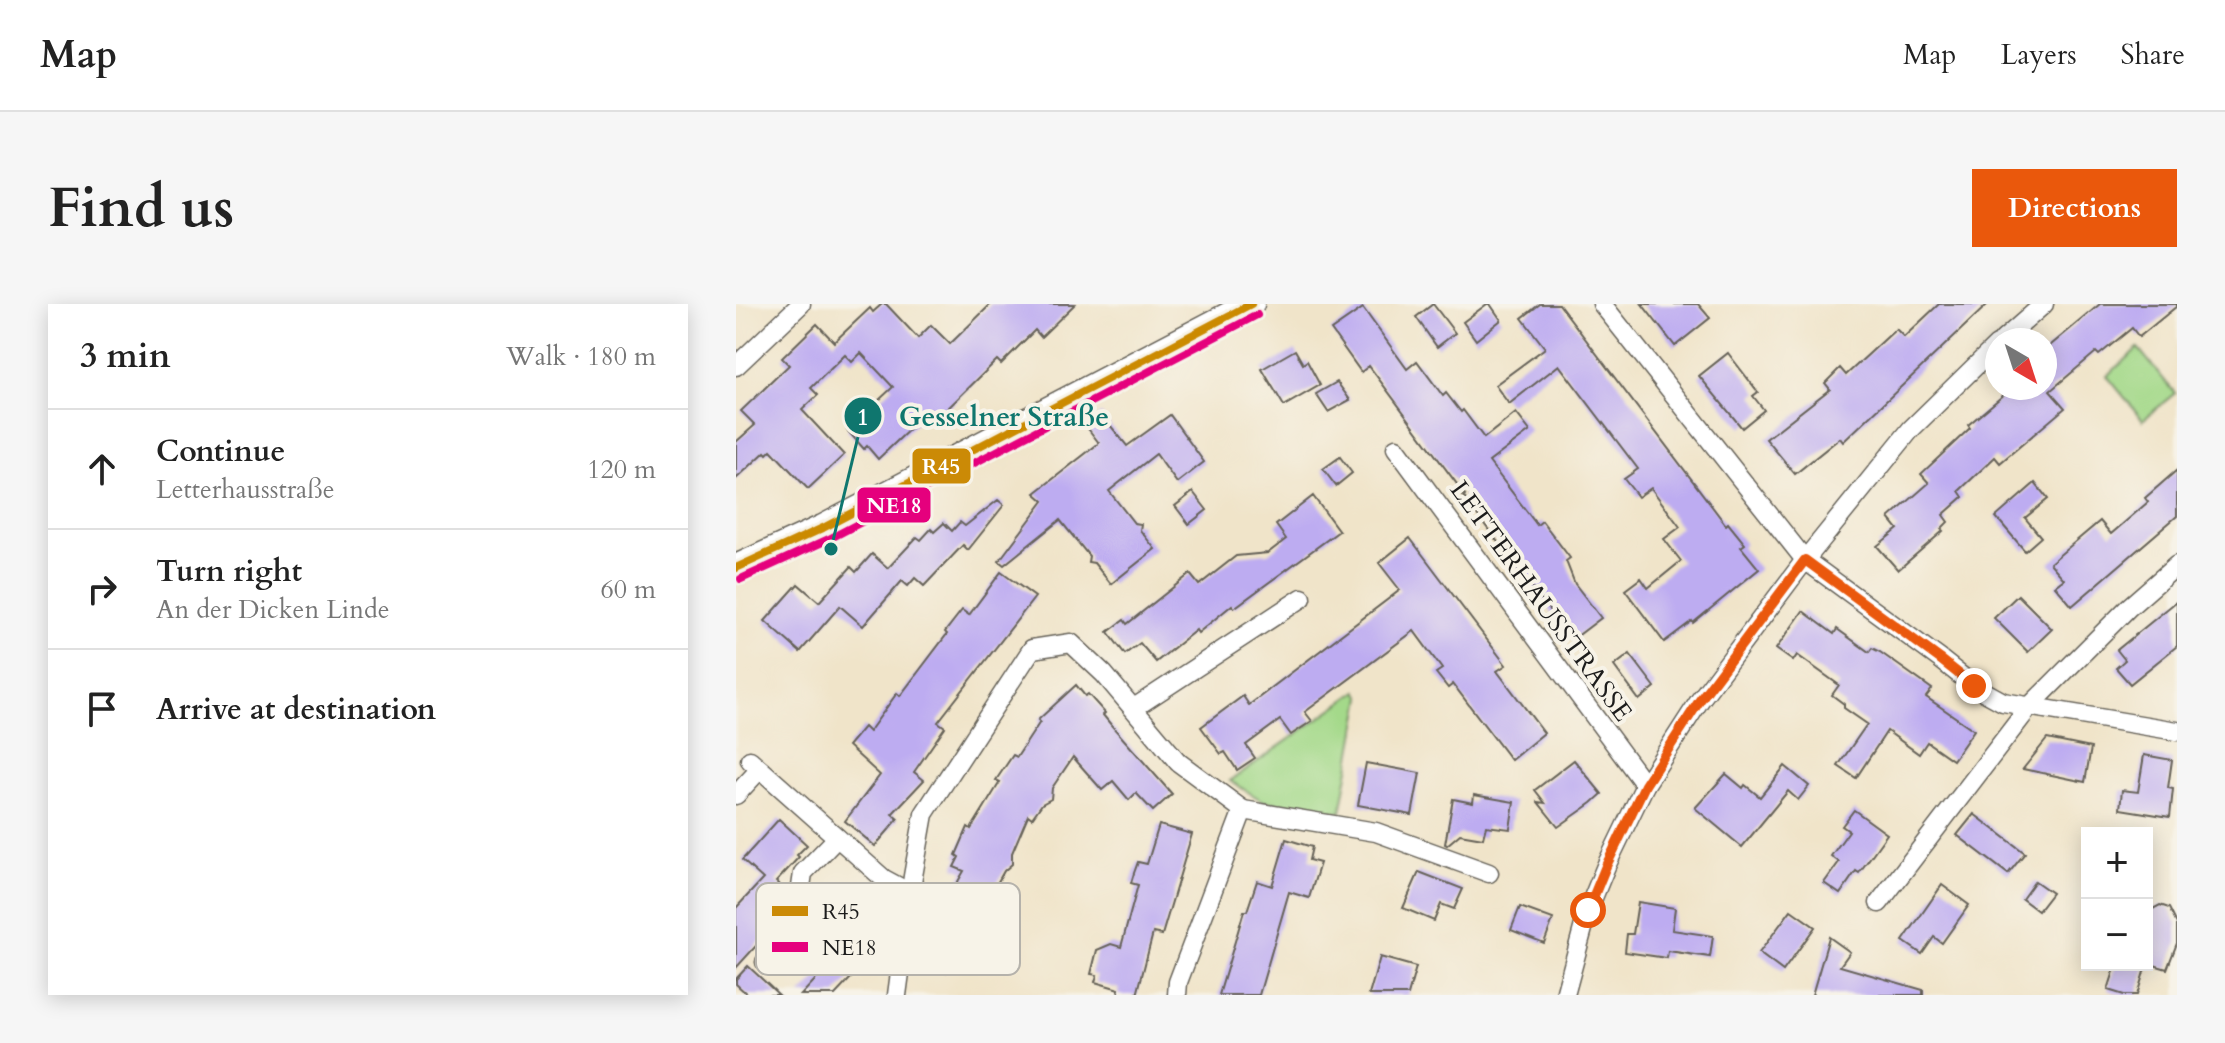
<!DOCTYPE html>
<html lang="en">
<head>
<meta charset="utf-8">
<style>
  :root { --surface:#fff; --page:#f6f6f6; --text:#222; --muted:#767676; --line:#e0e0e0; --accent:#ea580c }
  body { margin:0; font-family:Cardo,serif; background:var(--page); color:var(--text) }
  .controls { position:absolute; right:24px; bottom:24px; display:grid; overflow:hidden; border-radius:0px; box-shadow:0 4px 20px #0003 }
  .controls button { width:72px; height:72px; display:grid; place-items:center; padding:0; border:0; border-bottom:2px solid var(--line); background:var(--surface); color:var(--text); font:40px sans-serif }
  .compass { position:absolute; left:1249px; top:24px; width:72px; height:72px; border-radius:50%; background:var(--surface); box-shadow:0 4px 20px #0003; rotate:141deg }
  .stop { position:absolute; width:24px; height:24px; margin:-18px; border:6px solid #ea580c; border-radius:50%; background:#fff }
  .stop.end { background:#ea580c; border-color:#fff; box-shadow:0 2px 8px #0008 }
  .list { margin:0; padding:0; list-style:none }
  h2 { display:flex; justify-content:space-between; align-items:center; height:104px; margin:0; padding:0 32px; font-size:34px }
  h2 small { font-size:26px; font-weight:400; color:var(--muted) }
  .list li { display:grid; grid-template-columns:52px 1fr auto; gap:24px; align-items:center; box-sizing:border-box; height:120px; padding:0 32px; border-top:2px solid var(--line) }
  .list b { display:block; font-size:30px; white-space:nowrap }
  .list p { margin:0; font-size:26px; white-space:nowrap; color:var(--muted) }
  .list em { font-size:26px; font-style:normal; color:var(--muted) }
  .icon { flex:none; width:44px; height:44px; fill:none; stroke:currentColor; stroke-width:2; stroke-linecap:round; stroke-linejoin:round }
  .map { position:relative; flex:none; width:1441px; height:691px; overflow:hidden; border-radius:0px }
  header { display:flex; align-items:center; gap:48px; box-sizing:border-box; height:112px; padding:0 40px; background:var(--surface); border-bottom:2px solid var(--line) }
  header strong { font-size:38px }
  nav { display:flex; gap:44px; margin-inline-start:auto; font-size:28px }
  .intro { display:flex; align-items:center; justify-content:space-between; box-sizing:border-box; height:192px; padding:0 48px }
  h1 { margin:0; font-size:56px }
  .button { padding:20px 36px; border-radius:0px; background:var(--accent); color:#fff; font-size:28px; font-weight:700 }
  main { display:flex; gap:48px; padding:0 48px }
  aside { flex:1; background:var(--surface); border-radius:0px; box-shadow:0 4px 20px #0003 }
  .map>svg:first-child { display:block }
</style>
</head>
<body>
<header>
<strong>Map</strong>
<nav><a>Map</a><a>Layers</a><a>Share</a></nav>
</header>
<div class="intro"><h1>Find us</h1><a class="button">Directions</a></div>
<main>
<aside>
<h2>3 min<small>Walk · 180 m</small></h2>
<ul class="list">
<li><svg class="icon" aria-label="ahead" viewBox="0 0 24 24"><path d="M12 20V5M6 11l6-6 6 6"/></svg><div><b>Continue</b><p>Letterhausstraße</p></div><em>120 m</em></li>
<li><svg class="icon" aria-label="right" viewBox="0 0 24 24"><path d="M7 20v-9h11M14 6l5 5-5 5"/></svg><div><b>Turn right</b><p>An der Dicken Linde</p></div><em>60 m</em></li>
<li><svg class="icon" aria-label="arrive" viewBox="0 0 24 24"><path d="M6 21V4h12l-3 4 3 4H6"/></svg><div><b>Arrive at destination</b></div></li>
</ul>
</aside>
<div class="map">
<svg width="1441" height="691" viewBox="0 0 1441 691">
  <rect width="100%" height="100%" fill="#f7f3e8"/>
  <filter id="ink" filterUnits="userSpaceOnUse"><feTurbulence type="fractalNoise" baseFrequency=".0125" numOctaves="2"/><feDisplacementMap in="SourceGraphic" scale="16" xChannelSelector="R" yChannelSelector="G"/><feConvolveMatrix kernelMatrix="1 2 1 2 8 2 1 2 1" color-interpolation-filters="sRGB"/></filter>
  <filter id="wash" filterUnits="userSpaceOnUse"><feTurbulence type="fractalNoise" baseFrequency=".006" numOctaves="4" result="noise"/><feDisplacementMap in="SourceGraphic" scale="32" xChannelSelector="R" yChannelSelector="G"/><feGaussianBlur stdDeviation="1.8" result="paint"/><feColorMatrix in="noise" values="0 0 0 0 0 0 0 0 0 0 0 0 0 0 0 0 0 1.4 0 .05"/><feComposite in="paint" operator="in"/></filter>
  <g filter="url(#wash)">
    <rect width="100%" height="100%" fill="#f0e4c9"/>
    <g fill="#a4d98a" stroke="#607a53" stroke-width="2">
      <path d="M1402 44 1439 89 1407 116 1371 72Z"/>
      <path d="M622 387 626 393 605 508 527 497 494 477Z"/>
    </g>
    <g id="blocks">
      <g fill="#bdacf1">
        <path d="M146 0H150L182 34 195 21 214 40 255 0H339L305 33 299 26 265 60 261 56 202 114 194 106 142 155 131 142 128 145 111 126 157 83 125 49 116 58 109 51 75 84 82 91 66 106 108 151 72 185 35 146 31 150 29 148 0 175V138L19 121 5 107 53 61 46 54 81 20 98 38 134 4 137 8Z"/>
        <path d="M697 0 719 29 701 43 680 13Z"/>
        <path d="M751 0H754L765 16 740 36 727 18Z"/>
        <path d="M804 0H823L990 221 992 219 1009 240 1005 243 1023 265 957 319 956 317 928 338 889 286 905 274 912 284 945 257 928 235 944 223 915 184 902 193 896 185 888 175 902 165 823 61 773 100 759 81 809 44 786 14Z"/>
        <path d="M906 0H962L974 14 939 42Z"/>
        <path d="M1203 0H1252L1107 138 1104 134 1059 170 1030 135 1094 85 1089 79 1104 64 1110 71 1160 25 1168 33Z"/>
        <path d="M1364 0H1441V2L1403 33 1396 24 1363 51 1360 48 1314 87 1329 104 1264 159 1259 153 1223 187 1227 193 1207 211 1212 218 1205 225 1207 227 1162 266 1141 242 1162 225 1153 214 1193 179 1185 170 1234 124 1232 121 1276 84H1309V46Z"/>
        <path d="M627 4 671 65 681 57 707 92 710 89 725 108 727 106 748 134 780 109 794 127 753 158 801 221 806 217 834 254 830 257 839 280 865 314 836 336 727 192 729 191 633 62 625 68 595 26Z"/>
        <path d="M559 46 567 60 571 57 584 81 548 102 526 65Z"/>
        <path d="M992 49 1022 88 1017 92 1028 106 1006 124 963 72Z"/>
        <path d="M601 78 614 96 592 108 580 90Z"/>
        <path d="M365 110 391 142 434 111 468 158 441 179 420 150 373 187 398 219 405 220 404 226 419 245 375 280 358 259 352 258 353 252 324 216 268 261 263 257 308 197 299 189 363 139 350 122Z"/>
        <path d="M604 153 616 169 600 182 587 165Z"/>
        <path d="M1441 166V212L1336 302 1319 282 1328 275 1314 259 1364 217 1375 230 1412 198 1409 194Z"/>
        <path d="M1299 179 1312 195 1289 214 1305 233 1289 247 1260 213Z"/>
        <path d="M457 188 471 206 453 220 439 202Z"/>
        <path d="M577 192 603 227 498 304 496 301 462 329 460 326 420 358 404 339 389 350 372 328 388 316 391 320 454 270 463 281 500 252 532 249 550 235 540 221Z"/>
        <path d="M262 196 268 201 232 246 227 241 188 282 179 274 172 282 166 277 127 322 104 302 64 348 29 317 62 280 83 298 115 263 120 268 136 250 152 264 181 233 185 236 195 225 198 228 208 219 216 227 224 218 229 222Z"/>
        <path d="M674 234 770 361 761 367 808 429 775 456 717 380 712 384 700 369 706 365 678 327 569 408 576 417 555 431 544 416 510 441 519 454 501 466 489 448 485 450 465 423 507 392 513 401 664 286 643 259Z"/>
        <path d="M265 268 299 293 202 418 209 423 178 468 188 476 156 510 162 515 139 542 109 517 144 471 112 442 128 423 133 428 161 389 164 392 211 330 209 328 226 306 233 311Z"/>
        <path d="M1282 291 1316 325 1292 348 1258 314Z"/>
        <path d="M1441 297V342L1394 380 1380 364 1389 356 1381 346Z"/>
        <path d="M1067 307 1098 330 1101 325 1133 348 1136 344 1144 348 1196 385 1190 393 1238 426 1217 456 1191 438 1183 450 1151 427 1120 474 1102 462 1131 420 1108 404V400L1096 391 1103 381 1061 351 1057 357 1040 345Z"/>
        <path d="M894 350 919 383 903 396 878 362Z"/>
        <path d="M340 381 349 392 352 390 369 409 367 411 376 422 436 490 417 507 400 489 393 496 377 477 366 486 337 453 316 484 315 495 306 500 296 514 292 511 276 549V560L268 567 229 637 228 636 210 668 195 659 200 616 228 567 218 563 223 553 220 551 232 523 235 525 264 478 260 476 277 451 281 453 304 418 302 416Z"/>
        <path d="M1311 435 1355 444 1349 478 1287 465Z"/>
        <path d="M1408 451 1436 456 1432 484 1437 485 1434 513 1384 505 1386 486 1402 488Z"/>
        <path d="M838 456 866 490 856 499 822 523 802 498 809 499 799 486Z"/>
        <path d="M630 459 684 469 676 511 622 501Z"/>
        <path d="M1049 462 1073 482 1062 496 1052 487 1006 543 959 504 990 470 1007 484 1009 481 1024 493Z"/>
        <path d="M738 491 778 498 774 525 750 522 747 534 724 530 711 541 709 540 717 495 737 499Z"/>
        <path d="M1118 506 1151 530 1123 569 1120 567 1104 590 1088 579 1103 558 1095 552 1113 527 1106 522Z"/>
        <path d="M1238 510 1289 549 1272 570 1221 531Z"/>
        <path d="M43 515 71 541 61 551 63 553 40 578 52 589 50 602 28 629 30 631 0 664V604L27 575 6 556Z"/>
        <path d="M423 521 456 530 426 631 417 629 401 691H382L383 685 359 678 361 671 355 670 361 646 375 640 385 643 402 581 395 579 398 569 402 558 411 560Z"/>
        <path d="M550 535 576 543 573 556 584 559 573 594 553 588 523 691H483L508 607H511L521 577 536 582Z"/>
        <path d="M683 568 727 585 718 605 705 600 698 617 667 604Z"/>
        <path d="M1299 577 1316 589 1302 607 1286 595Z"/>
        <path d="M112 579 143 607 128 624 134 630 118 647 130 658 99 691H65L95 659 82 647 97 630 85 619 101 602 95 596Z"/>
        <path d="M1206 581 1233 601 1206 639 1198 633 1186 650 1167 637Z"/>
        <path d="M902 598 939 604 936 626 977 632 974 653 932 647 931 654 889 648 891 630H897Z"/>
        <path d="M1424 601 1433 604 1441 620V639L1431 665 1411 659V608Z"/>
        <path d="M784 603 817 615 808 639 775 626Z"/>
        <path d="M1055 606 1079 623 1047 667 1023 649Z"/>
        <path d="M1093 633 1114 648 1104 662 1187 686V691H1076Z"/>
        <path d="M644 653 680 663 672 691H633Z"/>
        <path d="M1380 661H1410L1401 691H1388L1372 686Z"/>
        <path d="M12 662 43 691H12L0 680V675Z"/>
      </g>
    </g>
  </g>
  <g filter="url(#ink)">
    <use href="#blocks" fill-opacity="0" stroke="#666259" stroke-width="2"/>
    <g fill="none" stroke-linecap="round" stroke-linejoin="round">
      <defs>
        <g id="street">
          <path d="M866 0 1069 256 1204 355 1238 382 1267 398 1441 427"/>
          <path d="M1267 36 1308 0"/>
          <path d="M0 62 65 0"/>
          <path d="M660 144 909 481"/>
          <path d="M398 404 566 294"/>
          <path d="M14 456 148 575 176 590"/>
          <path d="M0 491 24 465"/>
          <path d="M507 506 640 528 753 569"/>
          <path d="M1143 599 1294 402 1393 303 1441 261"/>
          <path d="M29 658 59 625 67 569 101 534"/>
          <path d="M161 691 177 572 188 510 296 345 335 339 368 370 442 458 507 506 442 678 441 691"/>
          <path d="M829 691 852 606 870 562 909 481 964 396 1069 256 1175 125 1261 41"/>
        </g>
        <path id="secondary" d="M0 264 87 224 515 0"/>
      </defs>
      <use href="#street" stroke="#666259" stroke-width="21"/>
      <use href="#secondary" stroke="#666259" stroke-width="29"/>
      <use href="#street" stroke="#fff" stroke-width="18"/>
      <use href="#secondary" stroke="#fff" stroke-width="26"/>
      <defs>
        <path id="bus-1" d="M0 264 87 224 515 0"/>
        <path id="bus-2" d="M5 275 93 235 521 11"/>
      </defs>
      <use href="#bus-1" stroke="#f7f3e8" stroke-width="14"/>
      <use href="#bus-2" stroke="#f7f3e8" stroke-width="14"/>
      <use href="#bus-1" stroke="#cb8a06" stroke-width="8"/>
      <use href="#bus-2" stroke="#e5007d" stroke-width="8"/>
    </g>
  </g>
  <g fill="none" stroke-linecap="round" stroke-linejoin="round" filter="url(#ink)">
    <path stroke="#ea580c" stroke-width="10" d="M852 606 870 562 909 481 964 396 1069 256 1204 355 1238 382"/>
  </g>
  <g text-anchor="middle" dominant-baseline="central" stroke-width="8" stroke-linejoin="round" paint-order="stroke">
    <g font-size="26" fill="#1c1c1c" stroke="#f7f3e8">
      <text transform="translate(805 297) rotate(54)">LETTERHAUSSTRASSE</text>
    </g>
  </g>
  <rect x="20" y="579" width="264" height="92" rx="12" fill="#f7f3e8" stroke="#b5b2ab" stroke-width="2"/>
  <rect x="36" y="602" width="36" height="10" fill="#cb8a06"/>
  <rect x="36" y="638" width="36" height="10" fill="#e5007d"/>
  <g font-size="22" fill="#1c1c1c">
    <text x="86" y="615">R45</text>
    <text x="86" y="651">NE18</text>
  </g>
  <path fill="none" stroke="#0f766e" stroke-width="3" d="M95 245L127 112"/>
  <g fill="#0f766e" stroke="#f7f3e8" stroke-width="3">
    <circle cx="95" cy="245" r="8"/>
    <circle cx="127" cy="112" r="20"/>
  </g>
  <g font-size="24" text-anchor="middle" font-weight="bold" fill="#fff">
    <text x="127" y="121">1</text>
  </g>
  <g font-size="28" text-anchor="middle" font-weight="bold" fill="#0f766e" stroke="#f7f3e8" stroke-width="8" stroke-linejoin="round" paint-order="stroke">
    <text x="268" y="122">Gesselner Straße</text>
  </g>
  <g stroke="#f7f3e8" stroke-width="3">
    <rect x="175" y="143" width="61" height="38" rx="8" fill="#cb8a06"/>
    <rect x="120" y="182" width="76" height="38" rx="8" fill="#e5007d"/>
  </g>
  <g font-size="22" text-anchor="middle" font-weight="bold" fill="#fff">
    <text x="205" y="170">R45</text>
    <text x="158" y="209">NE18</text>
  </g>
</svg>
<div class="controls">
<button>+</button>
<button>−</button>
</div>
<svg class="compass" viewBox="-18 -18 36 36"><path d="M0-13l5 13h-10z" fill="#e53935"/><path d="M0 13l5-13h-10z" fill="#767676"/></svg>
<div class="stop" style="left:852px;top:606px"></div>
<div class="stop end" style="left:1238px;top:382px"></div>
</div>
</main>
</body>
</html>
